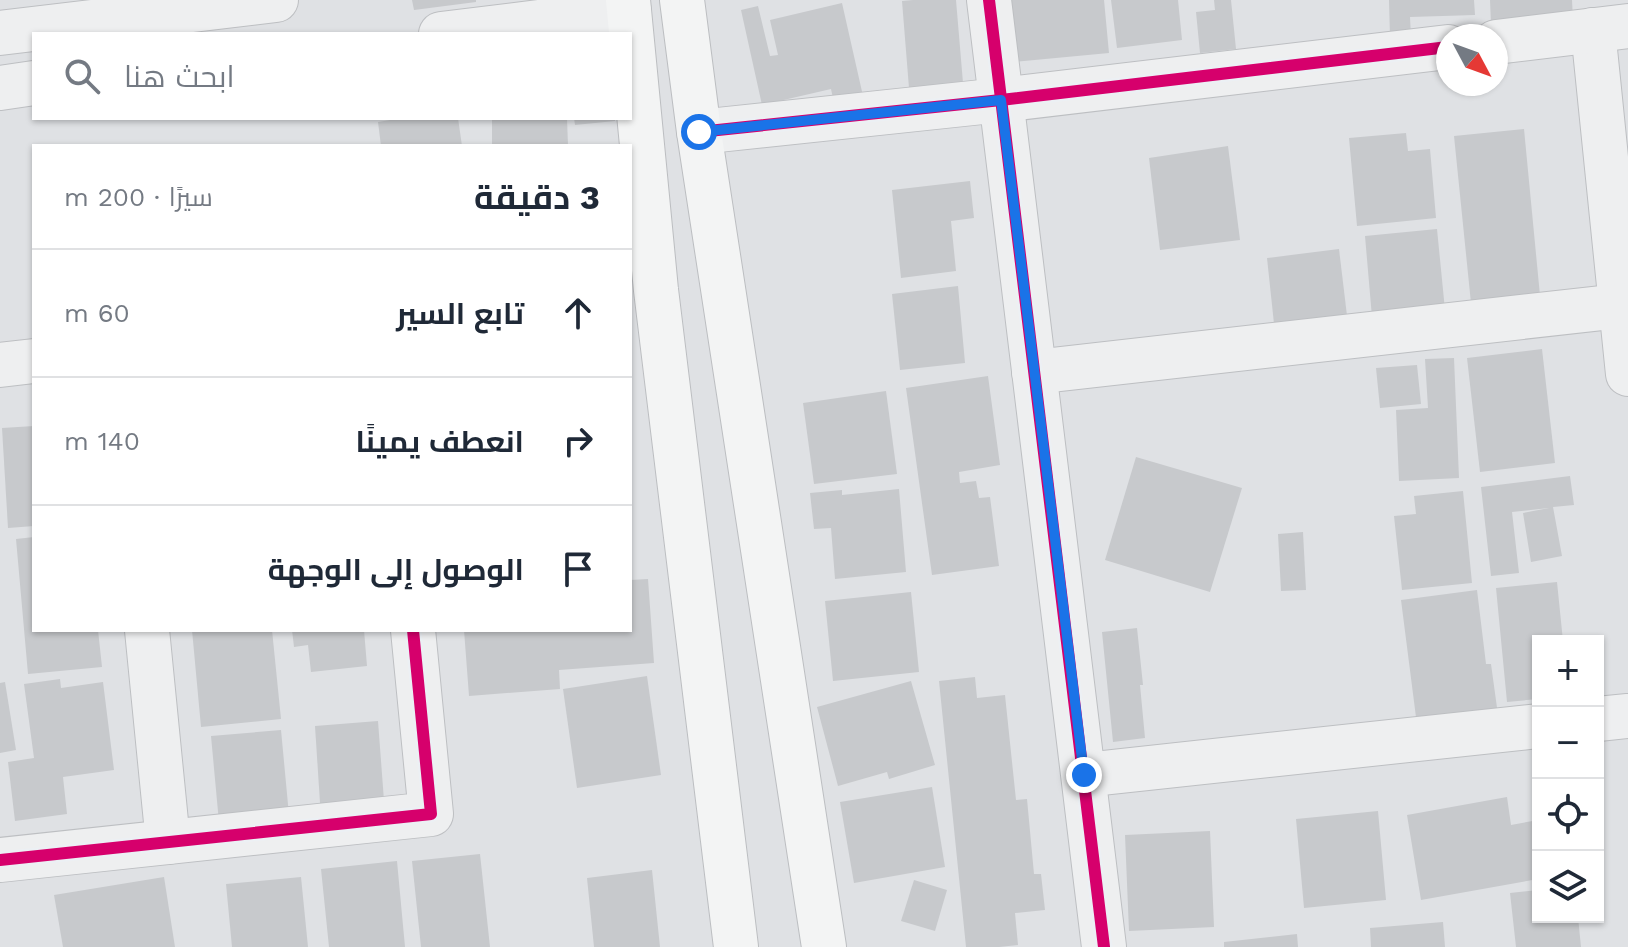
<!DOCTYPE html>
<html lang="ar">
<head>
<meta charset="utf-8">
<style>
  :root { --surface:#fff; --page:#f2f2f3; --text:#1f2937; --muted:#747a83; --line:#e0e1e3 }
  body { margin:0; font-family:"Work Sans",Cairo,sans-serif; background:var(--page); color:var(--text); direction:rtl }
  .controls { position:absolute; right:24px; bottom:24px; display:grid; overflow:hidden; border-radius:0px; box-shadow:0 2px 6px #0004 }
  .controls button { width:72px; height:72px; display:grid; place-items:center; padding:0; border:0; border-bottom:2px solid var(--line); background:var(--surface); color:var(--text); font:40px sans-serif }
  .compass { position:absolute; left:1436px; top:24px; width:72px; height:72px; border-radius:50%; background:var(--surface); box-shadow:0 2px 6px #0004; rotate:131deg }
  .stop { position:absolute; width:24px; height:24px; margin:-18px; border:6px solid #1a73e8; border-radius:50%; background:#fff }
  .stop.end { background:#1a73e8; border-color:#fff; box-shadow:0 2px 8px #0008 }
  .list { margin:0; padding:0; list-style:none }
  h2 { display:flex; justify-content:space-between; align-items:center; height:104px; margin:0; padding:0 32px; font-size:34px }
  h2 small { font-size:26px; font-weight:400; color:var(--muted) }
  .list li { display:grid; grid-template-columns:52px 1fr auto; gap:24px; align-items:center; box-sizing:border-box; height:128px; padding:0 32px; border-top:2px solid var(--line) }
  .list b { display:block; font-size:30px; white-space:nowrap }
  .list em { font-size:26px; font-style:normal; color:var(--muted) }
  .icon { flex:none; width:44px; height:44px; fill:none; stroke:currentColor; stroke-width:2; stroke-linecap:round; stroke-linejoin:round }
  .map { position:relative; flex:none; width:1628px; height:947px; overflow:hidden; direction:ltr }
  .search { position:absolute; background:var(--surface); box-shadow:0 2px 6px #0004; left:32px; top:32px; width:600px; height:88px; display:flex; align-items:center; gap:20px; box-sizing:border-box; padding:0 28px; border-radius:0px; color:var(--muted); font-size:30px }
  .panel { position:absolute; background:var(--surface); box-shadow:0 2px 6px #0004; left:32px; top:144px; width:600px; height:488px; border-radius:0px; direction:rtl }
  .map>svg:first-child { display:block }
</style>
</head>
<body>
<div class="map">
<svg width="1628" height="947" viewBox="0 0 1628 947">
  <rect width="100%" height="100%" fill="#dfe1e4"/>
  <g fill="#c7c9cc">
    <path d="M412 0H476V2L414 10Z"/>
    <path d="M913 0H956L963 83 909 88 902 1Z"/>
    <path d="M1006 0H1104L1109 53 1012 62Z"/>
    <path d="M1111 0H1178L1182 40 1117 48Z"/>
    <path d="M1214 0H1231L1236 49 1200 53 1196 12 1215 10Z"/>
    <path d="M1389 0H1474L1475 15 1410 17 1411 37H1390Z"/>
    <path d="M1490 0H1572L1573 20 1491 24Z"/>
    <path d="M842 3 863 96 834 103 831 89 762 105 741 10 758 6 770 56 778 55 770 20Z"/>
    <path d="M402 118H458L462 146H381L378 122Z"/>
    <path d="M492 118H567L568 146H492Z"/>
    <path d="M574 118H615V121L575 125Z"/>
    <path d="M1524 129 1541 306 1472 313 1454 136Z"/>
    <path d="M1406 133 1408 151 1430 149 1436 218 1357 226 1349 138Z"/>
    <path d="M1228 146 1240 240 1160 250 1149 158Z"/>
    <path d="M970 181 974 218 951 221 956 271 901 278 892 190Z"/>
    <path d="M1437 229 1445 310 1372 317 1365 236Z"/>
    <path d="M1339 249 1348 324 1275 333 1267 258Z"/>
    <path d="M958 286 965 363 900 370 892 294Z"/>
    <path d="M1542 349 1555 463 1480 472 1467 358Z"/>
    <path d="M1454 358 1459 478 1399 481 1396 410 1428 408 1425 359Z"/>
    <path d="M1417 365 1421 404 1380 408 1376 368Z"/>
    <path d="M988 376 1000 465 959 472 960 483 976 481 979 498 990 497 999 566 932 575 906 388Z"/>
    <path d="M886 391 897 474 814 484 803 403Z"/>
    <path d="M34 426V526L8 528 2 428Z"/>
    <path d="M1136 457 1242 488 1210 592 1105 560Z"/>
    <path d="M1570 476 1574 505 1553 507 1562 556 1531 562 1523 513 1549 508 1512 512 1519 573 1491 576 1481 487Z"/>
    <path d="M899 489 906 572 835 579 831 528 814 529 810 493 842 490V495Z"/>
    <path d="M1463 491 1472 583 1402 590 1394 516 1416 514 1414 496Z"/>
    <path d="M1303 532 1306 590 1281 591 1278 534Z"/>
    <path d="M34 537V630H98L102 667 28 674 16 539Z"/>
    <path d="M648 579 654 663 559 670 560 689 469 696 464 630H630V580Z"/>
    <path d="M1557 582 1563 641H1538V699L1507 702 1496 588Z"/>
    <path d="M1477 590 1486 664H1491L1498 715 1417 725 1401 600Z"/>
    <path d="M911 592 919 672 833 681 825 601Z"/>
    <path d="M1137 628 1143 685H1140L1145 738 1113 742 1102 632Z"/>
    <path d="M192 630H272L281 719 201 727Z"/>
    <path d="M292 630H364L367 666 311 672 308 645 294 647Z"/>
    <path d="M647 676 661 775 577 788 563 689Z"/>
    <path d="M975 677 977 698 1005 695 1016 800 1027 799 1034 874H1041L1045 910 1015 913 1018 945 999 947H966L939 681Z"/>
    <path d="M60 679 61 688 103 682 114 770 63 777 67 814 15 821 8 762 34 758 24 684Z"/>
    <path d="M911 681 935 765 889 779 887 772 838 786 817 707Z"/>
    <path d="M5 682 16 750 0 753V683Z"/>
    <path d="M378 721 385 814 321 818 315 726Z"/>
    <path d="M281 730 290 826 220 833 211 736Z"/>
    <path d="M932 787 945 867 854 883 840 802Z"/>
    <path d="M1507 797 1511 825 1538 820V879L1421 900 1407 815Z"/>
    <path d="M1378 811 1386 900 1304 908 1296 819Z"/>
    <path d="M1210 831 1214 927 1129 931 1125 835Z"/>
    <path d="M480 854 490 947H421L412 861Z"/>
    <path d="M397 861 405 947H329L321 869Z"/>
    <path d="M652 870 660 947H594L587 878Z"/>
    <path d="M164 877 175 947H63L54 895Z"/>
    <path d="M301 877 308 947H232L226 884Z"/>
    <path d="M914 880 947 890 935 931 901 921Z"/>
    <path d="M1538 890V917H1578L1581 947H1516L1510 893Z"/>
    <path d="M1443 922 1445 947H1371L1370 928Z"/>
    <path d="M1297 934 1298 947H1224V942Z"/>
  </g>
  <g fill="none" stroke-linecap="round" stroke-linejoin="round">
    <defs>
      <g id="minor">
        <path d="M989 0 1104 947"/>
        <path d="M1593 30 1628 374"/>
        <path d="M0 33 276 0"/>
        <path d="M441 34 629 11"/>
        <path d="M1496 42 1628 26"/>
        <path d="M0 88 34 83"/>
        <path d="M699 132 1001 100 1448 47"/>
        <path d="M0 365 34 361"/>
        <path d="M1034 372 1628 305"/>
        <path d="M147 630 168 842"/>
        <path d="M1598 719 1628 716"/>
        <path d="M1084 775 1538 726"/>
        <path d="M0 860 431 814 413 630"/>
      </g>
      <g id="major">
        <path d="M628 0 656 290 736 947"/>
        <path d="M682 0 699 132 824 947"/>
      </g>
    </defs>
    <use href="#minor" stroke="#bdbfc2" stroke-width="46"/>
    <use href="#major" stroke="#bcbec1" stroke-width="46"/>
    <use href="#minor" stroke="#eeeff0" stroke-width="44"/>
    <use href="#major" stroke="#f3f4f4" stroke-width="44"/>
    <defs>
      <g id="cycleway">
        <path d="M989 0 1104 947"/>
        <path d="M699 132 1001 100 1448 47"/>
        <path d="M0 860 431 814 413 630"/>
      </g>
    </defs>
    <use href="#cycleway" stroke="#ecf0f4" stroke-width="17"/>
    <use href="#cycleway" stroke="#d6006c" stroke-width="12"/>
  </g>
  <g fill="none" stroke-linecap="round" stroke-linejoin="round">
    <path stroke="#1a73e8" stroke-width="10" d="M699 132 1001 100 1084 775"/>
  </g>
</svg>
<div class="controls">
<button>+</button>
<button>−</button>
<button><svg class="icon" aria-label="locate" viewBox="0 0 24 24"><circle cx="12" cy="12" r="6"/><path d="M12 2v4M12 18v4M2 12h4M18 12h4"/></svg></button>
<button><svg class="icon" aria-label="layers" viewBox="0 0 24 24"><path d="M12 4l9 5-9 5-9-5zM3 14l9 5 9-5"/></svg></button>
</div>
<svg class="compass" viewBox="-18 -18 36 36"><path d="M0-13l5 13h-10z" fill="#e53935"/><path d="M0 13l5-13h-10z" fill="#747a83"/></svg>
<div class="stop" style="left:699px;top:132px"></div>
<div class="stop end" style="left:1084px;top:775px"></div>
<div class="search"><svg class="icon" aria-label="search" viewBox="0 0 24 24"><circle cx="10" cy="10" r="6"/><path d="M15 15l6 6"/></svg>ابحث هنا</div>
<section class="panel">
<h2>3 دقيقة<small>سيرًا · 200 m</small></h2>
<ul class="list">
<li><svg class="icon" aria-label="ahead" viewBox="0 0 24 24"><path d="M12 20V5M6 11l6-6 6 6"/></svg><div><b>تابع السير</b></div><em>60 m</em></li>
<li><svg class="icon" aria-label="right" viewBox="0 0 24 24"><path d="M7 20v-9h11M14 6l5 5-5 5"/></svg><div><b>انعطف يمينًا</b></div><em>140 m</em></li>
<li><svg class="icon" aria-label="arrive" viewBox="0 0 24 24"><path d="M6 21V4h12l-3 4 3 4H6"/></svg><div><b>الوصول إلى الوجهة</b></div></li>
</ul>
</section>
</div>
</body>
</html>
